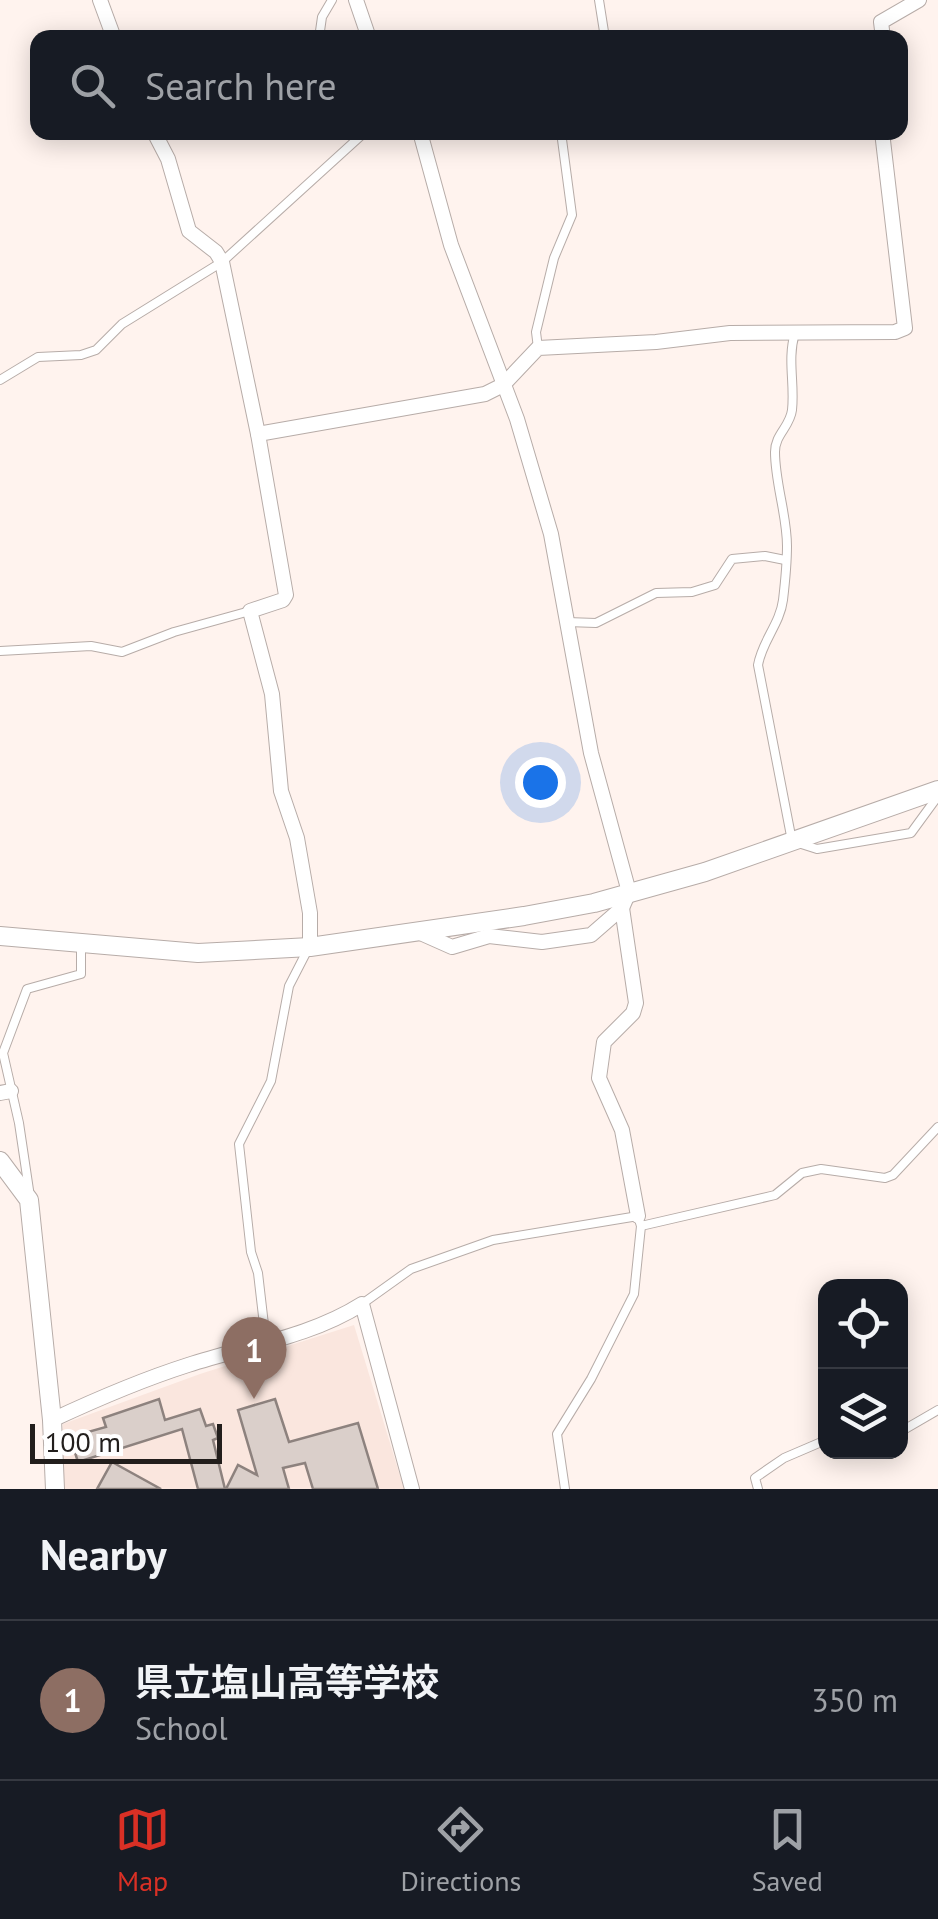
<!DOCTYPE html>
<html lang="en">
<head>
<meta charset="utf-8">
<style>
  :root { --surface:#171b24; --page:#242831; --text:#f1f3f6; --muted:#9ea1a6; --line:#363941; --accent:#d93025 }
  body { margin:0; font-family:"PT Sans","Noto Sans JP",sans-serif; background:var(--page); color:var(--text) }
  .controls { position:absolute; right:30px; bottom:30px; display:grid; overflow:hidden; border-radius:20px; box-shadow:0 5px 25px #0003 }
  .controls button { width:90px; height:90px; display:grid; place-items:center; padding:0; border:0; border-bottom:2px solid var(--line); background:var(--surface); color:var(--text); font:50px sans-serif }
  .scale { position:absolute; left:30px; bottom:25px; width:192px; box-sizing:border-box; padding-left:10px; border:5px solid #221e1c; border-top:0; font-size:28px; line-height:35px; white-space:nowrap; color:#221e1c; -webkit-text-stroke:8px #fff; paint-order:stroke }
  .you { position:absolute; left:540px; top:782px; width:35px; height:35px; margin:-25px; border:8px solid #fff; border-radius:50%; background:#1a73e8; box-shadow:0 0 0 15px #1a73e833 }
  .badge { display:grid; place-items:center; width:65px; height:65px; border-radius:50%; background:var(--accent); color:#fff; font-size:32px; font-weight:700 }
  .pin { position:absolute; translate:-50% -82px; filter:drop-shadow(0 2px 5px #0008) }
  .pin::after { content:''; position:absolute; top:52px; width:35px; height:30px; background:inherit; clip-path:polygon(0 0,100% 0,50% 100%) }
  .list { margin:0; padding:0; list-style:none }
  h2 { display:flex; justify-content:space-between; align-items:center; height:130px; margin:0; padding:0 40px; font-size:42px }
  h2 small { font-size:32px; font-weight:400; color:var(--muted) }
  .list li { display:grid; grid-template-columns:65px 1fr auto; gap:30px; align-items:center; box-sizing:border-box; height:160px; padding:0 40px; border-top:2px solid var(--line) }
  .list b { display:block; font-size:38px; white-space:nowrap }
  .list p { margin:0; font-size:32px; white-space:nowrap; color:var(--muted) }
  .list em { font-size:32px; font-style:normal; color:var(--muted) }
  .icon { flex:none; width:55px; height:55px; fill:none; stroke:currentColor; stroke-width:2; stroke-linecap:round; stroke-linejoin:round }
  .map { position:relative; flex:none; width:938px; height:1489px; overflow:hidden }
  .search { position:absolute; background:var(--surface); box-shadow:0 5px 25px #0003; left:30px; right:30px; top:30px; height:110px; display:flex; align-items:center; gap:25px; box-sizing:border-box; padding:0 35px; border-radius:20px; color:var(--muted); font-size:38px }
  .sheet { height:290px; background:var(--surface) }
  nav { display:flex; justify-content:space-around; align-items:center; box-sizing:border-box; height:140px; border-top:2px solid var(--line); background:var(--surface); font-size:28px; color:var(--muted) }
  nav a { display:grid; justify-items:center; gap:5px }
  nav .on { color:var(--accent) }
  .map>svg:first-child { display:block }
</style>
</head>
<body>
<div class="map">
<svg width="938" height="1489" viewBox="0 0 938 1489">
  <rect width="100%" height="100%" fill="#fff3ee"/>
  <path fill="#fae6de" d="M354 1325 404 1489H62L63 1424 200 1374Z"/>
  <g fill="#dacfca" stroke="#8d827e" stroke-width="2.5">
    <path d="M159 1399 165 1420 200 1409 206 1426 213 1424 218 1438 213 1440 225 1489H198L182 1429 78 1462 70 1437 106 1427 103 1418Z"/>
    <path d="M275 1399 289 1442 358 1423 378 1489H313L305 1463 283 1468 289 1489H226L238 1465 257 1475 238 1410Z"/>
    <path d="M112 1462 161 1489H97Z"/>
  </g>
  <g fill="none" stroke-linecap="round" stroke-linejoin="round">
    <defs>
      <g id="service">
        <path d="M599 0 605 38"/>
        <path d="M319 38 322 17 332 0"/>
        <path d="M795 333C787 359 795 384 792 410 790 427 775 434 775 452 775 483 787 515 787 546 787 563 785 583 783 600 780 624 762 641 758 665L792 841 817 849 911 833 938 796"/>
        <path d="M538 348 536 332 554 258 572 215 561 132"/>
        <path d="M0 380 38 357 81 355 96 350 122 324 222 262 365 132"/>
        <path d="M567 622 596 623 656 593 692 592 715 585 732 559 765 556 785 560"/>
        <path d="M0 651 91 646 122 652 174 632 250 611"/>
        <path d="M29 1190 19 1123 3 1053 27 989 81 974V945"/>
        <path d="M641 1226 775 1195 802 1173 821 1169 885 1178 893 1175 938 1127"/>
        <path d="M362 1304 411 1269 493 1240 638 1216 641 1226 634 1294 591 1379 557 1434 565 1489"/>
        <path d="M266 1342 258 1273 251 1252 239 1144 271 1081 289 986 307 951"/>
        <path d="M900 1432 938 1410"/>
        <path d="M758 1489 755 1478 784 1458 826 1440"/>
      </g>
      <g id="minor">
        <path d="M100 0 114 38"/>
        <path d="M356 0 369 38"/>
        <path d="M883 38 881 22 919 0"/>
        <path d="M154 132 168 159 189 231 216 252 222 262 258 434 286 595 283 600 250 611 272 694 281 791 297 838 310 913V947"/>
        <path d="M258 434 485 394 503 385 538 348 656 342 730 333 895 332 905 328 882 132"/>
        <path d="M622 908 636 1003 633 1013 604 1042 599 1078 622 1130 638 1216"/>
        <path d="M416 931 452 947 489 936 542 942 591 935 622 908 629 892 591 753 551 534 517 419 451 245 420 132"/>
        <path d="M0 1093 11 1091"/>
        <path d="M52 1420C97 1399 141 1380 188 1365 246 1346 310 1337 362 1304L412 1489"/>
      </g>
      <g id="tertiary">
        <path d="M0 936 198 953 310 947 524 916 594 903 705 872 938 790"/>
        <path d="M0 1161 29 1200 52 1420 55 1489"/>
      </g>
    </defs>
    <use href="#service" stroke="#b7aca8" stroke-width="10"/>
    <use href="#minor" stroke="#b7aca8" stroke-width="16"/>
    <use href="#tertiary" stroke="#b7aca8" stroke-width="20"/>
    <use href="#service" stroke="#fff" stroke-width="8"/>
    <use href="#minor" stroke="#fff" stroke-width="14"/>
    <use href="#tertiary" stroke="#fff" stroke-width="18"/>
  </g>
</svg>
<div class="controls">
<button><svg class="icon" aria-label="locate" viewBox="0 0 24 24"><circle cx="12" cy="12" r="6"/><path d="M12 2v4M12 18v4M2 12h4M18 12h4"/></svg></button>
<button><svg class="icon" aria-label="layers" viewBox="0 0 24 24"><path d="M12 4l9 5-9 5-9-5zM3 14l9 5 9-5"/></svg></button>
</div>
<div class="scale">100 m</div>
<div class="you"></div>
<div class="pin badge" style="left:254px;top:1399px;background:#8d6e63">1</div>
<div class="search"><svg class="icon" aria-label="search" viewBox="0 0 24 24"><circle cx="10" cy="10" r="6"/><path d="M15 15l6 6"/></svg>Search here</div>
</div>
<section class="sheet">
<h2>Nearby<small></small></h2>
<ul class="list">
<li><span class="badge" style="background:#8d6e63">1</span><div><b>県立塩山高等学校</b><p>School</p></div><em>350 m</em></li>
</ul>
</section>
<nav>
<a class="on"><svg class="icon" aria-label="map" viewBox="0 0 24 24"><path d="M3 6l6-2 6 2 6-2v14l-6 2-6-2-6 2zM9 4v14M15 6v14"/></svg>Map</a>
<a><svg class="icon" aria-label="directions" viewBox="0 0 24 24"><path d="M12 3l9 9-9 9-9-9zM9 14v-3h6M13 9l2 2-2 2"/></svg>Directions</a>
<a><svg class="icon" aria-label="saved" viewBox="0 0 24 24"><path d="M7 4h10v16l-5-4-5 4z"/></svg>Saved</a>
</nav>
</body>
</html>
